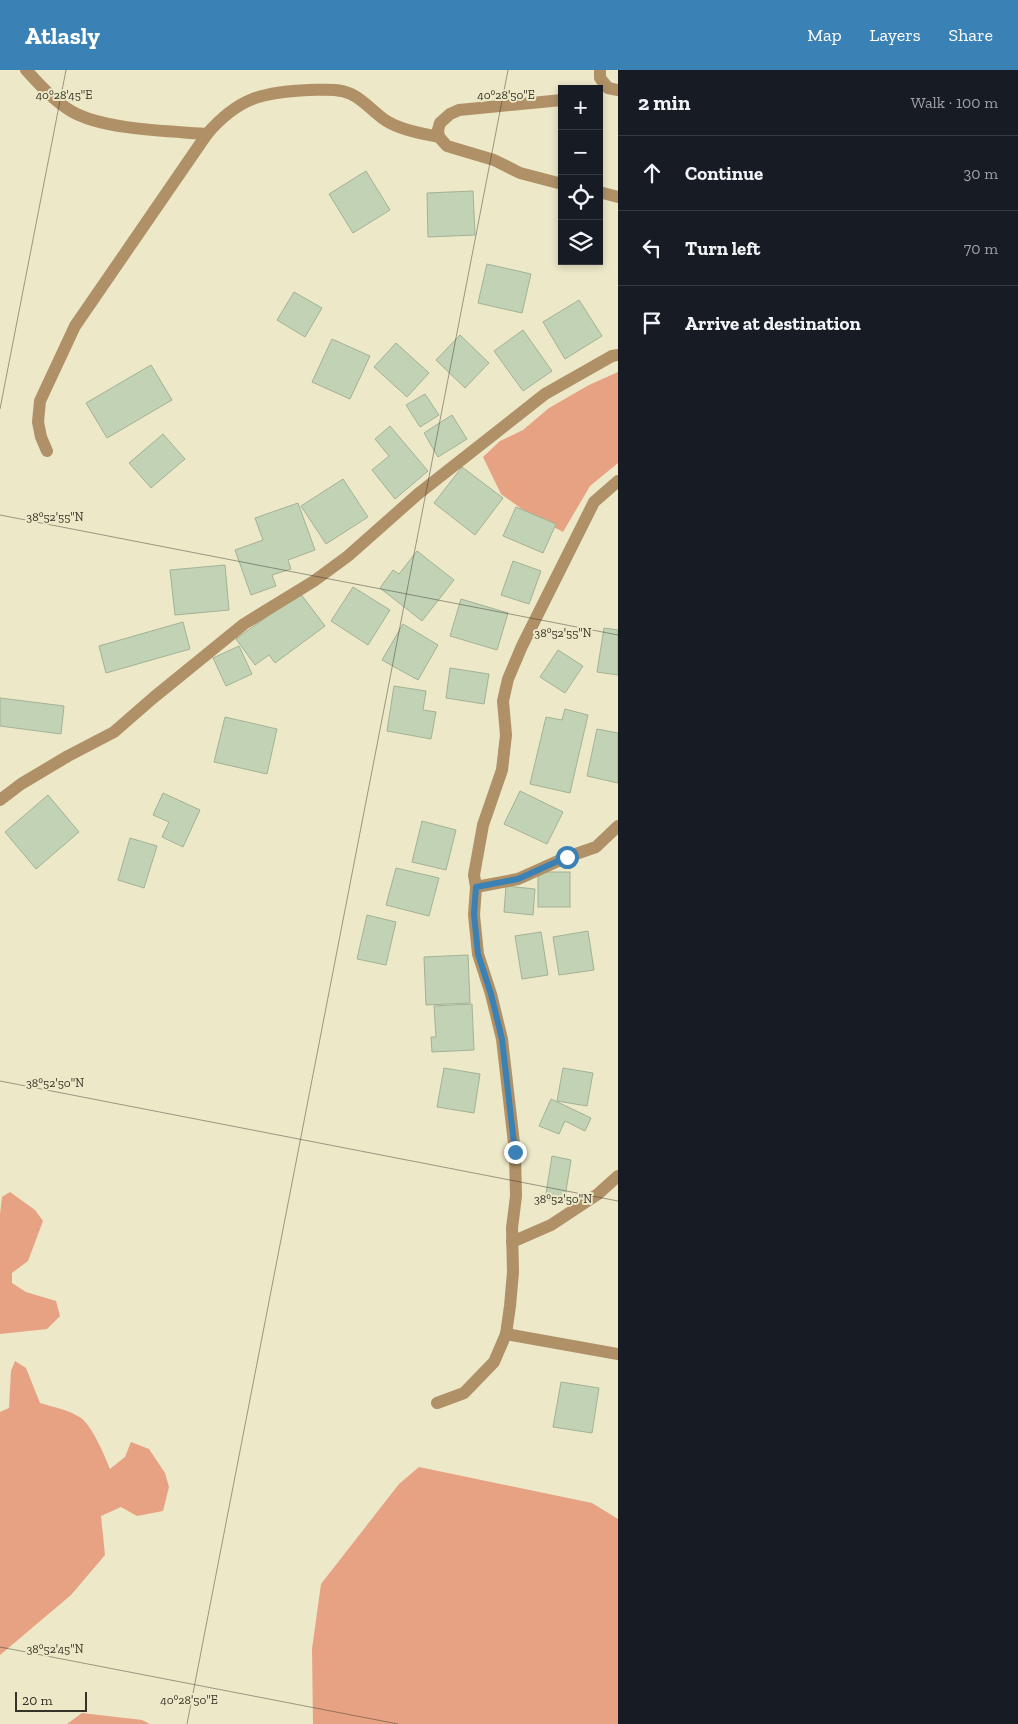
<!DOCTYPE html>
<html lang="en">
<head>
<meta charset="utf-8">
<style>
  :root { --surface:#171b24; --page:#242831; --text:#f1f3f6; --muted:#9ea1a6; --line:#363941; --accent:#3a81b6 }
  body { margin:0; font-family:"Zilla Slab",serif; background:var(--page); color:var(--text) }
  .controls { position:absolute; right:15px; top:15px; display:grid; overflow:hidden; border-radius:0px; box-shadow:0 2px 8px #0003 }
  .controls button { width:45px; height:45px; display:grid; place-items:center; padding:0; border:0; border-bottom:1px solid var(--line); background:var(--surface); color:var(--text); font:25px sans-serif }
  .scale { position:absolute; left:15px; bottom:12px; width:72px; box-sizing:border-box; padding-left:5px; border:2px solid #353427; border-top:0; font-size:14px; line-height:18px; white-space:nowrap; color:#353427; -webkit-text-stroke:4px #ece8c8; paint-order:stroke }
  .stop { position:absolute; width:15px; height:15px; margin:-11px; border:4px solid #3a81b6; border-radius:50%; background:#fff }
  .stop.end { background:#3a81b6; border-color:#fff; box-shadow:0 1px 5px #0008 }
  .list { margin:0; padding:0; list-style:none }
  h2 { display:flex; justify-content:space-between; align-items:center; height:65px; margin:0; padding:0 20px; font-size:21px }
  h2 small { font-size:16px; font-weight:400; color:var(--muted) }
  .list li { display:grid; grid-template-columns:32px 1fr auto; gap:15px; align-items:center; box-sizing:border-box; height:75px; padding:0 20px; border-top:1px solid var(--line) }
  .list b { display:block; font-size:19px; white-space:nowrap }
  .list em { font-size:16px; font-style:normal; color:var(--muted) }
  .icon { flex:none; width:28px; height:28px; fill:none; stroke:currentColor; stroke-width:2; stroke-linecap:round; stroke-linejoin:round }
  .map { position:relative; flex:none; width:618px; height:1654px; overflow:hidden }
  header { display:flex; align-items:center; gap:30px; box-sizing:border-box; height:70px; padding:0 25px; background:var(--accent); color:#fff }
  header strong { font-size:24px }
  nav { display:flex; gap:28px; margin-inline-start:auto; font-size:18px }
  main { display:flex }
  aside { flex:1; background:var(--surface) }
  .map>svg:first-child { display:block }
</style>
</head>
<body>
<header>
<strong>Atlasly</strong>
<nav><a>Map</a><a>Layers</a><a>Share</a></nav>
</header>
<main>
<div class="map">
<svg width="618" height="1654" viewBox="0 0 618 1654">
  <rect width="100%" height="100%" fill="#ece8c8"/>
  <g fill="#e6a283">
    <path d="M618 302V393L590 416 563 462 526 442 501 424 483 387 500 371 523 360 549 338 589 315Z"/>
    <path d="M10 1122 35 1140 43 1151 28 1191 12 1203V1213L26 1222 56 1231 60 1246 47 1259 0 1264V1144L2 1127Z"/>
    <path d="M15 1291 26 1298 40 1333C54 1337 69 1340 81 1348 92 1356 105 1386 110 1399L125 1387 131 1372 149 1379 165 1403 169 1417 163 1441 137 1446 121 1437 101 1446 105 1485 71 1525 0 1585V1342L9 1338 11 1301Z"/>
    <path d="M419 1397 592 1433 618 1449V1654H313L312 1579 321 1514 399 1414Z"/>
    <path d="M82 1643 142 1650 150 1654H67Z"/>
  </g>
  <g fill="#c2d2b5" stroke="#a3b296">
    <path d="M366 101 390 140 353 163 329 124Z"/>
    <path d="M473 121 475 165 428 167 427 123Z"/>
    <path d="M487 194 531 204 522 243 478 233Z"/>
    <path d="M294 222 322 238 305 267 277 250Z"/>
    <path d="M579 230 602 266 565 289 543 252Z"/>
    <path d="M523 260 552 301 523 321 494 281Z"/>
    <path d="M460 265 489 293 465 318 436 290Z"/>
    <path d="M332 269 370 286 350 329 312 312Z"/>
    <path d="M396 273 429 303 407 327 374 297Z"/>
    <path d="M151 295 172 330 107 368 86 333Z"/>
    <path d="M425 324 439 345 420 357 406 335Z"/>
    <path d="M452 345 467 369 438 387 424 363Z"/>
    <path d="M390 356 428 401 395 429 372 400 389 386 375 369Z"/>
    <path d="M163 364 185 389 151 418 129 393Z"/>
    <path d="M462 397 503 428 475 465 434 433Z"/>
    <path d="M343 409 368 447 326 474 301 436Z"/>
    <path d="M298 433 315 480 288 490 291 499 272 505 276 516 251 525 235 480 263 470 255 448Z"/>
    <path d="M516 437 556 454 543 483 503 466Z"/>
    <path d="M417 481 454 510 422 551 380 518 393 500 399 504Z"/>
    <path d="M513 491 541 501 529 534 501 525Z"/>
    <path d="M225 495 229 540 175 545 170 500Z"/>
    <path d="M353 517 390 540 368 575 331 551Z"/>
    <path d="M300 523 325 556 275 593 269 585 255 595 236 569Z"/>
    <path d="M461 529 508 543 497 580 450 566Z"/>
    <path d="M183 552 190 579 106 603 99 576Z"/>
    <path d="M403 554 438 575 418 610 382 590Z"/>
    <path d="M604 558 618 560V605L597 602Z"/>
    <path d="M239 576 252 604 226 616 213 588Z"/>
    <path d="M558 580 583 596 565 623 540 607Z"/>
    <path d="M450 598 489 604 484 634 446 628Z"/>
    <path d="M394 616 426 621 423 640 436 642 431 669 387 661Z"/>
    <path d="M0 628 64 636 61 664 0 656Z"/>
    <path d="M565 639 588 645 570 723 530 714 546 647 562 650Z"/>
    <path d="M225 647 277 659 267 704 214 692Z"/>
    <path d="M597 659 618 663V713L587 706Z"/>
    <path d="M520 721 563 742 547 774 504 754Z"/>
    <path d="M163 723 200 740 183 777 162 767 169 752 153 745Z"/>
    <path d="M48 725 79 762 36 799 5 762Z"/>
    <path d="M422 751 456 760 446 800 412 792Z"/>
    <path d="M130 768 157 776 144 818 118 810Z"/>
    <path d="M396 798 439 808 429 846 386 835Z"/>
    <rect x="538" y="802" width="32" height="35"/>
    <path d="M506 816 535 819 533 845 504 842Z"/>
    <path d="M367 845 396 852 386 895 357 889Z"/>
    <path d="M588 861 594 900 559 905 553 867Z"/>
    <path d="M541 862 548 905 522 909 515 866Z"/>
    <path d="M468 885 470 933 426 935 424 887Z"/>
    <path d="M472 934 474 980 432 982 431 967H436L434 936Z"/>
    <path d="M444 998 480 1004 474 1043 437 1037Z"/>
    <path d="M563 998 593 1003 587 1036 557 1031Z"/>
    <path d="M551 1029 591 1048 585 1061 565 1051 559 1064 539 1056Z"/>
    <path d="M552 1086 571 1090 564 1133 545 1130Z"/>
    <path d="M561 1312 599 1318 592 1363 553 1357Z"/>
  </g>
  <g fill="none" stroke-linecap="round" stroke-linejoin="round">
    <g stroke="#b09066" stroke-width="12">
      <path d="M26 0C40 15 54 31 71 41 103 60 169 61 207 64"/>
      <path d="M600 0V8L608 18 618 20"/>
      <path d="M562 30 459 40 450 44 440 53 438 60 439 67 447 76 494 90 520 103 562 114"/>
      <path d="M599 122 618 127"/>
      <path d="M47 381 41 367 38 352 40 331 75 256 207 64C238 28 262 22 309 20 323 20 338 18 351 24 364 30 373 42 385 50 400 60 421 63 439 67"/>
      <path d="M0 730 21 714 68 686 114 662 153 628 244 554 314 511 348 486 418 424 545 324 612 286 618 285"/>
      <path d="M476 817 518 809 567 787 596 777 618 756"/>
      <path d="M512 1172 551 1155 598 1124 618 1106"/>
      <path d="M506 1264 618 1284"/>
      <path d="M437 1333 464 1323 494 1292 506 1264 510 1236 513 1202 512 1158 516 1126 515 1082 502 969 491 924 478 884 474 845 476 817 474 805 483 755 502 700 506 665 503 631 508 609 522 576 594 432 618 411"/>
    </g>
  </g>
  <g fill="none" stroke-linecap="round" stroke-linejoin="round">
    <path stroke="#3a81b6" stroke-width="6" d="M515 1082 502 969 491 924 478 884 474 844 476 817 518 809 567 787"/>
  </g>
  <path fill="none" stroke="#353427" stroke-width="1" stroke-opacity="0.45" d="M0 339 66 0M0 445 618 565M0 1011 618 1131M0 1577 398 1654M187 1654 508 0"/>
  <g font-size="12" text-anchor="middle" fill="#353427" stroke="#ece8c8" stroke-width="4" stroke-linejoin="round" paint-order="stroke">
    <text x="64" y="29">40°28'45"E</text>
    <text x="506" y="29">40°28'50"E</text>
    <text x="55" y="451">38°52'55"N</text>
    <text x="563" y="567">38°52'55"N</text>
    <text x="55" y="1017">38°52'50"N</text>
    <text x="563" y="1133">38°52'50"N</text>
    <text x="55" y="1583">38°52'45"N</text>
    <text x="189" y="1634">40°28'50"E</text>
  </g>
</svg>
<div class="controls">
<button>+</button>
<button>−</button>
<button><svg class="icon" aria-label="locate" viewBox="0 0 24 24"><circle cx="12" cy="12" r="6"/><path d="M12 2v4M12 18v4M2 12h4M18 12h4"/></svg></button>
<button><svg class="icon" aria-label="layers" viewBox="0 0 24 24"><path d="M12 4l9 5-9 5-9-5zM3 14l9 5 9-5"/></svg></button>
</div>
<div class="scale">20 m</div>
<div class="stop" style="left:567px;top:787px"></div>
<div class="stop end" style="left:515px;top:1082px"></div>
</div>
<aside>
<h2>2 min<small>Walk · 100 m</small></h2>
<ul class="list">
<li><svg class="icon" aria-label="ahead" viewBox="0 0 24 24"><path d="M12 20V5M6 11l6-6 6 6"/></svg><div><b>Continue</b></div><em>30 m</em></li>
<li><svg class="icon" aria-label="left" viewBox="0 0 24 24"><path d="M17 20v-9H6M10 6l-5 5 5 5"/></svg><div><b>Turn left</b></div><em>70 m</em></li>
<li><svg class="icon" aria-label="arrive" viewBox="0 0 24 24"><path d="M6 21V4h12l-3 4 3 4H6"/></svg><div><b>Arrive at destination</b></div></li>
</ul>
</aside>
</main>
</body>
</html>
